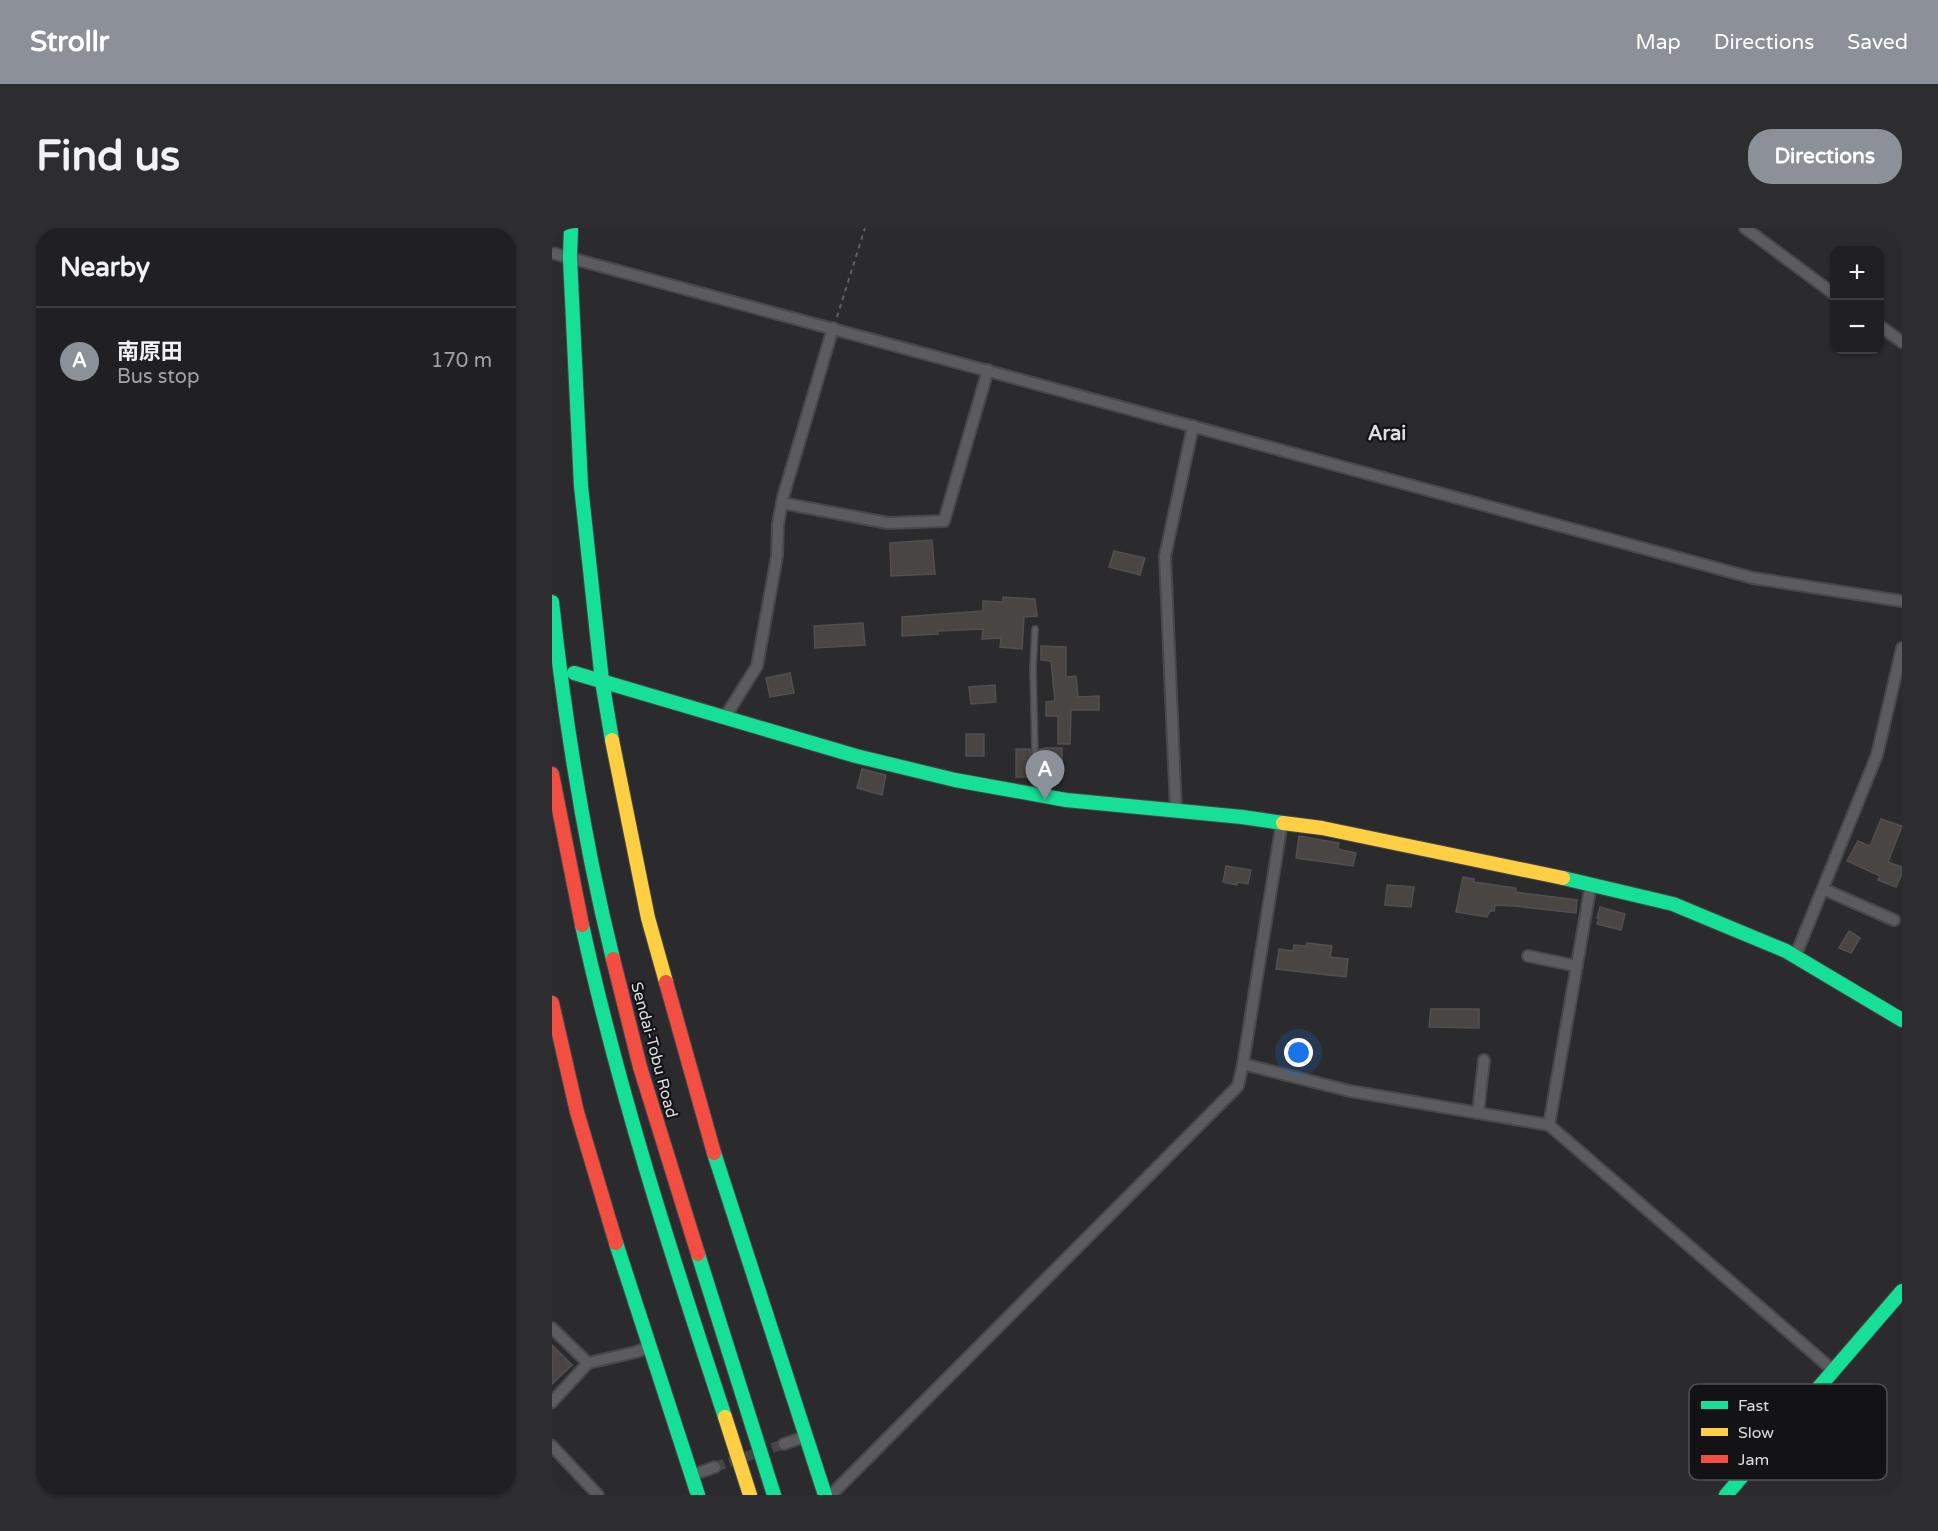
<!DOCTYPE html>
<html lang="en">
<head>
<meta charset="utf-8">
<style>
  :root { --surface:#202022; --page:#2d2d2f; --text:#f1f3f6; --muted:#a2a3a5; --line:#3d3e40; --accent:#8c9099 }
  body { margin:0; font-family:"Varela Round","Noto Sans JP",sans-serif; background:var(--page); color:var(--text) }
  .controls { position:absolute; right:18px; top:18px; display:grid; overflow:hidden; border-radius:12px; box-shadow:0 2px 4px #0004 }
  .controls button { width:54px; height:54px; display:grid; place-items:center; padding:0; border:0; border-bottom:2px solid var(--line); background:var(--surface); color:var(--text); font:30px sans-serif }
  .you { position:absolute; left:747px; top:825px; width:21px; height:21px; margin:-15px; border:4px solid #fff; border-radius:50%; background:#1a73e8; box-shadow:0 0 0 9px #1a73e833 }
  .badge { display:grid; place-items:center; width:39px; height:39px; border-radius:50%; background:var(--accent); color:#fff; font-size:20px; font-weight:700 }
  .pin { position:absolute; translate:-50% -50px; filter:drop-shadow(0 2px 3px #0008) }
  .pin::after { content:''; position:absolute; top:32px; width:21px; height:18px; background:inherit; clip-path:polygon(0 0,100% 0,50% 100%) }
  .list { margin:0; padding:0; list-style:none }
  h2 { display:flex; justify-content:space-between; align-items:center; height:78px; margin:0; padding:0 24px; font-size:26px }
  h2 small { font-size:20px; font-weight:400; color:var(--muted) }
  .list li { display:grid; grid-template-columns:39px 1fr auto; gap:18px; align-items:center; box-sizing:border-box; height:108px; padding:0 24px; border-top:2px solid var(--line) }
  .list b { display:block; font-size:22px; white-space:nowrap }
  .list p { margin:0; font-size:20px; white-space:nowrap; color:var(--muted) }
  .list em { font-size:20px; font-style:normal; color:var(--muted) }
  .map { position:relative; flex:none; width:1350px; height:1267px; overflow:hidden; border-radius:24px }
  header { display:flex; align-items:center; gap:36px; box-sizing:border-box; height:84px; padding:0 30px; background:var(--accent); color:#fff }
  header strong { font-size:28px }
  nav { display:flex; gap:33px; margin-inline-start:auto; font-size:21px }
  .intro { display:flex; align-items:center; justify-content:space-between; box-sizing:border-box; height:144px; padding:0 36px }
  h1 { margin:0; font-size:42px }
  .button { padding:15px 27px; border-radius:24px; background:var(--accent); color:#fff; font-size:21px; font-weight:700 }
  main { display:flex; gap:36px; padding:0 36px }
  aside { flex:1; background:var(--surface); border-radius:24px; box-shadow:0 2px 4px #0004 }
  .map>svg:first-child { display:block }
</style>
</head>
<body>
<header>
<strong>Strollr</strong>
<nav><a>Map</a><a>Directions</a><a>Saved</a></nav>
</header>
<div class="intro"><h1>Find us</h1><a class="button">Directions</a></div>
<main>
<aside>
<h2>Nearby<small></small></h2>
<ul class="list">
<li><span class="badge">A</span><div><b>南原田</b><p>Bus stop</p></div><em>170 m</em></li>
</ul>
</aside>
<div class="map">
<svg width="1350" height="1267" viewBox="0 0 1350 1267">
  <rect width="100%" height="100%" fill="#2b2a2d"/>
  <g fill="#494542" stroke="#514f50" stroke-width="1.5">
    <path d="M380 312 383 346 339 348 338 315Z"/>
    <path d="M562 323 593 330 588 347 557 339Z"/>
    <path d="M451 369 483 371 485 388 472 389 470 421 448 419 449 410 430 411 431 401 386 403V406L350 408V389L431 383V373L451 374Z"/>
    <path d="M311 395 313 417 263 420 262 398Z"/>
    <path d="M489 418 514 419V449L524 448 526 469 547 468V482H519L518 516H506V488H494V474L503 473 499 433 489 432Z"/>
    <path d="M238 445 242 465 218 469 214 450Z"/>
    <path d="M443 457 444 474 419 476 417 459Z"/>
    <rect x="414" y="506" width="18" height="22"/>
    <path d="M492 520H510V533H504V537L488 538V521H492Z"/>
    <path d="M464 521H478L479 549H464Z"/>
    <path d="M310 541 334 547 330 567 305 560Z"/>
    <path d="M1329 591 1350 598 1336 634 1350 639V646L1344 659 1326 652 1328 648 1295 633 1306 613 1318 618Z"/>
    <path d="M747 608 787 615 786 621 804 625 801 638 744 630Z"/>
    <path d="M674 638 699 642 696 656 685 654V657L671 654Z"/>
    <path d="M911 649 922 651V654L964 660 963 664 1025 672 1024 685 962 678 943 677 942 683H938L935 689 904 684Z"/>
    <path d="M835 657 862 659 859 679 833 677Z"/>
    <path d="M1048 679 1073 686 1069 702 1045 696 1047 691 1045 690Z"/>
    <path d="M1297 703 1308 710 1299 725 1287 720Z"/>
    <path d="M755 715 780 718 778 729 796 731 794 749 724 741 727 721 741 723 742 717 754 718Z"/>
    <path d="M879 781H927V800L877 799Z"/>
    <path d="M0 1117 20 1137 0 1156Z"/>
  </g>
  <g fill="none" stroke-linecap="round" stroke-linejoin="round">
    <path stroke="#464548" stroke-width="10" stroke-dasharray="10 5" stroke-linecap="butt" d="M163 1239 232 1216"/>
    <defs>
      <path id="lane" d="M483 401 481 440 484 566"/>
      <g id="street">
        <path d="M1193 0 1282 66"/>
        <path d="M0 25 1201 350 1350 373"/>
        <path d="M1328 98 1350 114"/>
        <path d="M230 275 336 295 392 293 436 142"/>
        <path d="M173 489 205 438 225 328 226 296 231 269 281 100"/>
        <path d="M624 583 613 328 641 198"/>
        <path d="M730 594 691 836 798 863 997 897 1039 656"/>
        <path d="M1271 661 1342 692"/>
        <path d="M976 728 1025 738"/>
        <path d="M1243 729 1325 527 1350 420"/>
        <path d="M926 885 932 832"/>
        <path d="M997 897 1282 1143"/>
        <path d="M0 1100 36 1135 0 1174"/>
        <path d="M36 1135 84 1124 97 1119"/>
        <path d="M232 1216 255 1208"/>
        <path d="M0 1218 46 1267"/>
        <path d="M140 1247 163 1239"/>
        <path d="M279 1267 686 858 691 836"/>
      </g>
      <g id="fast">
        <path d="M19 0 18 30 29 258 50 453 60 512"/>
        <path d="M0 374C13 494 32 614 61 731"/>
        <path d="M22 445 304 528 403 552 514 572 690 589 731 595"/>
        <path d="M1011 650 1121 676 1234 723 1350 792"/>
        <path d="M30 697C67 864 119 1026 173 1189"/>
        <path d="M162 925 273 1267"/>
        <path d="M64 1015 146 1267"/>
        <path d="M146 1026 222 1267"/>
        <path d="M1174 1267 1350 1063"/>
      </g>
      <g id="slow">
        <path d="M60 512 96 690 114 754"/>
        <path d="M731 595 770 600 1011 650"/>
        <path d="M173 1189 198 1267"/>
      </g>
      <g id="jam">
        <path d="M0 546 30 697"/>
        <path d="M61 731 88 839 146 1026"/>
        <path d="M114 754 162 925"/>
        <path d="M0 775 25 884 64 1015"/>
      </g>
    </defs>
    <use href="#lane" stroke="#484749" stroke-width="8"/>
    <use href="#street" stroke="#484749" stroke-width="14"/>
    <use href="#fast" stroke="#484749" stroke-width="16"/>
    <use href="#slow" stroke="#484749" stroke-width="16"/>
    <use href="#jam" stroke="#484749" stroke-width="16"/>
    <path stroke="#616062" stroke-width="2" stroke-dasharray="4.5 4.5" stroke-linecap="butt" d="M285 89 313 0"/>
    <use href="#lane" stroke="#5c5b5d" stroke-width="5"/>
    <use href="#street" stroke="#5c5b5d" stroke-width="10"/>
    <use href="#fast" stroke="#16e098" stroke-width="14"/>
    <use href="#slow" stroke="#ffcf43" stroke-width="14"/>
    <use href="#jam" stroke="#f24e42" stroke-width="14"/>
  </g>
  <g text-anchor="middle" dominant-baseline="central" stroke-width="4.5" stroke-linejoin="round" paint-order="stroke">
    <g font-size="16" fill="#dfdde0" stroke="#131214">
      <text transform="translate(102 822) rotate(75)">Sendai-Tobu Road</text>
    </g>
    <g font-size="20" font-weight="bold" fill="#dfdbe2" stroke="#131214">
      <text x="835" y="206">Arai</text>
    </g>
  </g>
  <rect x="1137" y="1156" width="198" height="96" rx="9" fill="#131214" stroke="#504f51" stroke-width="1.5"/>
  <rect x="1149" y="1173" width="27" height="8" fill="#16e098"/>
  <rect x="1149" y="1200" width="27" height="8" fill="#ffcf43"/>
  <rect x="1149" y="1227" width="27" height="8" fill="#f24e42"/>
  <g font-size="16" fill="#dfdde0">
    <text x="1186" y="1183">Fast</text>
    <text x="1186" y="1210">Slow</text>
    <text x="1186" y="1237">Jam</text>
  </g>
</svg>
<div class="controls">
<button>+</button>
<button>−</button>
</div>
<div class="you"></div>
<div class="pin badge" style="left:493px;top:572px">A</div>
</div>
</main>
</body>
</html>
